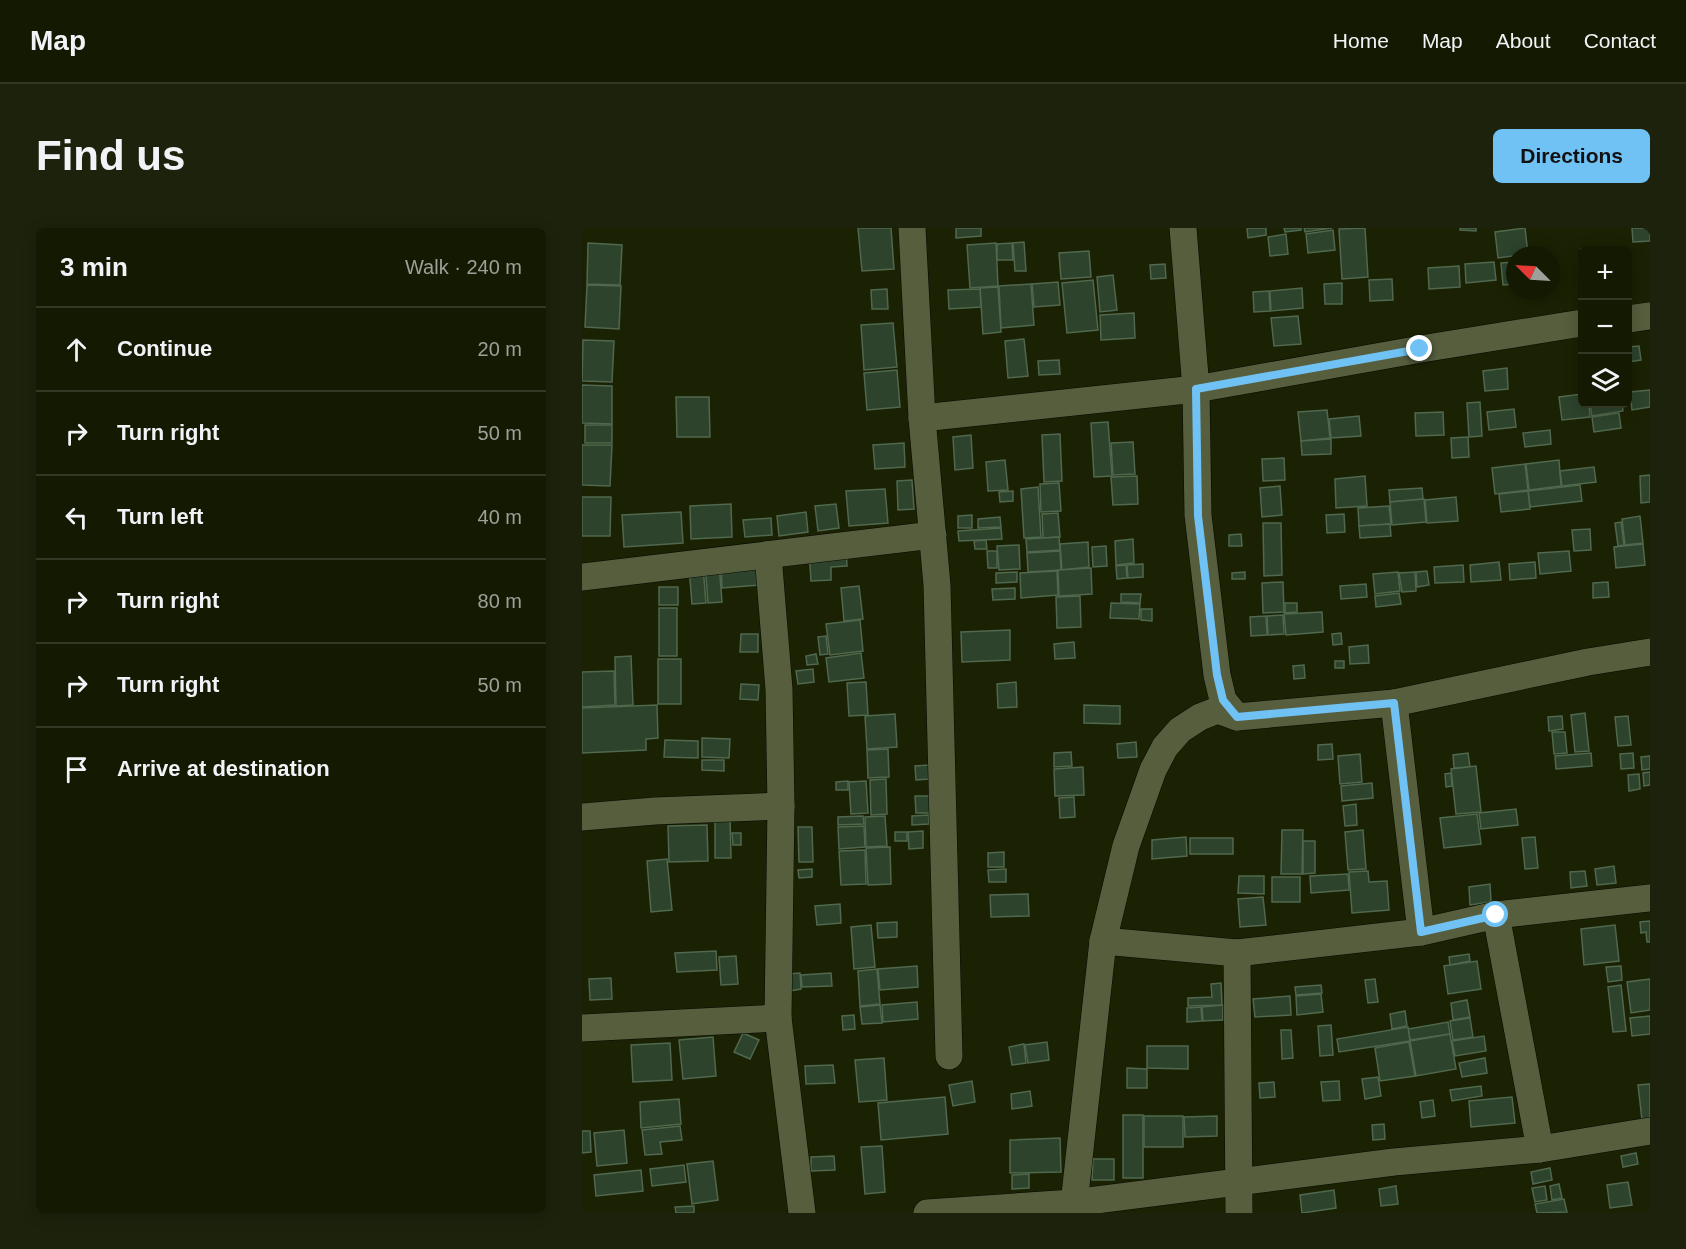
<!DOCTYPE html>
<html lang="en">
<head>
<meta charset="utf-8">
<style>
  :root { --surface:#141902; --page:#1d220c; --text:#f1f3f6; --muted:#9da099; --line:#333824; --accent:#70c2f4 }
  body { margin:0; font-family:Helvetica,sans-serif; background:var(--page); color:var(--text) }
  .controls { position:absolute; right:18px; top:18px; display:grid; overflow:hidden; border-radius:9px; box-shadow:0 3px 15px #0003 }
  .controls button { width:54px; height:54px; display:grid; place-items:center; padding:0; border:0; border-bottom:2px solid var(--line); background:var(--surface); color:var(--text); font:30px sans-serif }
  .compass { position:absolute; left:924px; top:18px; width:54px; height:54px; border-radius:50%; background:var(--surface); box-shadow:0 3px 15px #0003; rotate:294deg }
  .stop { position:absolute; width:18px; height:18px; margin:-14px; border:4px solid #70c2f4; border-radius:50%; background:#fff }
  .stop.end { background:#70c2f4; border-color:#fff; box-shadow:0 2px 6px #0008 }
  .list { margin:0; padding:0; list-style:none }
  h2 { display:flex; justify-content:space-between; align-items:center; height:78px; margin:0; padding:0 24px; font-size:26px }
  h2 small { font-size:20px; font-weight:400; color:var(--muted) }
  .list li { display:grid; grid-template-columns:39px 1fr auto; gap:18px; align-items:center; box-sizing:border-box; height:84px; padding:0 24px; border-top:2px solid var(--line) }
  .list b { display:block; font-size:22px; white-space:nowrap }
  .list em { font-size:20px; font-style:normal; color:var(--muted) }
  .icon { flex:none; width:33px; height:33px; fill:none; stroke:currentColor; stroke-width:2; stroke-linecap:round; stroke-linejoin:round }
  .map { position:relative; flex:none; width:1068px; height:985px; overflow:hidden; border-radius:9px }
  header { display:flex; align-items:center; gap:36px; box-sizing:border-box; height:84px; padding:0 30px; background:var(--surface); border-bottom:2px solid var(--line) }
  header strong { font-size:28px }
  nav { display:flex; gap:33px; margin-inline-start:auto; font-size:21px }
  .intro { display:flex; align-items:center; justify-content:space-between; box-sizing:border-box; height:144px; padding:0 36px }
  h1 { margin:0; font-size:42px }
  .button { padding:15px 27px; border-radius:9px; background:var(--accent); color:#111; font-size:21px; font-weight:700 }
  main { display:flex; gap:36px; padding:0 36px }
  aside { flex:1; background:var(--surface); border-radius:9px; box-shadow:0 3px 15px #0003 }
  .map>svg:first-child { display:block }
</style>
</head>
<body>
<header>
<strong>Map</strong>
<nav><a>Home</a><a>Map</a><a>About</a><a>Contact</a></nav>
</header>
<div class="intro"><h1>Find us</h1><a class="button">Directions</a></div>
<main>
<aside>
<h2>3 min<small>Walk · 240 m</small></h2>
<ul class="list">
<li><svg class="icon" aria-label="ahead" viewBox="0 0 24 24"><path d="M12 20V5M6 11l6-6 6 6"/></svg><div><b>Continue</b></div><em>20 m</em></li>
<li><svg class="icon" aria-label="right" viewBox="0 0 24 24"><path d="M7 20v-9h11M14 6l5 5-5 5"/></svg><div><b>Turn right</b></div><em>50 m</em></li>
<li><svg class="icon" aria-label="left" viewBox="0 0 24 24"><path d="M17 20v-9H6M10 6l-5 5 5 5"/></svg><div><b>Turn left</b></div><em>40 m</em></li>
<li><svg class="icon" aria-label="right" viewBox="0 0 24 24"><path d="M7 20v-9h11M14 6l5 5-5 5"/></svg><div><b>Turn right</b></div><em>80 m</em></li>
<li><svg class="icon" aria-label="right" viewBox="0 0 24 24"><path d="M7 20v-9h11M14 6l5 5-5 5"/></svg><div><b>Turn right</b></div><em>50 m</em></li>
<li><svg class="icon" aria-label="arrive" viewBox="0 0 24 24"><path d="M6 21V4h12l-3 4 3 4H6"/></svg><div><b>Arrive at destination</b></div></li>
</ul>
</aside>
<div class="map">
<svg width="1068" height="985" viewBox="0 0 1068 985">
  <rect width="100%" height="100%" fill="#1b2103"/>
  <g fill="#2d432c" stroke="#50684e" stroke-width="1.5">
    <path d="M276 0H309L312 41 280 43Z"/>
    <path d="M374 0H399V8L374 10Z"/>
    <path d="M665 0H684V7L666 10Z"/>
    <path d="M702 0H719V2L703 4Z"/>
    <path d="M722 0H750L723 4Z"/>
    <path d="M783 0 786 49 760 51 757 1Z"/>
    <path d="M878 0H894V3L878 2Z"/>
    <path d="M943 0 946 26 916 30 913 4Z"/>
    <path d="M1050 0H1068V13L1051 14Z"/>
    <path d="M751 2 753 22 726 25 724 6Z"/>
    <path d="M704 6 706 26 688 28 686 9Z"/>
    <path d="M442 14 444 43H433L431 15Z"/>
    <path d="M6 15 40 17 38 57 5 56Z"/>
    <path d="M414 15 416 58 388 60 385 17Z"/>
    <path d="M430 15 431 32H415V16Z"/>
    <path d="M1023 19V22H1000V32L999 21Z"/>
    <path d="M507 23 509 49 479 51 477 25Z"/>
    <path d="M912 34 914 52 884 55 883 36Z"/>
    <path d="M933 34V56L921 57 919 35Z"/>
    <path d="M583 36 584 50 569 51 568 37Z"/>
    <path d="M877 38 878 59 847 61 846 40Z"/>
    <path d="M531 47 535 82 518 84 515 49Z"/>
    <path d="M810 51 811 72 788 73 787 52Z"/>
    <path d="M511 52 516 102 485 105 480 55Z"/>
    <path d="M476 54 478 77 452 79 450 56Z"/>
    <path d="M760 55V76H743L742 56Z"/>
    <path d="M449 56 452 97 419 100 417 58Z"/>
    <path d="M5 57 39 58 37 101 3 99Z"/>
    <path d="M416 59 419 104 401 106 398 60Z"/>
    <path d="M720 60 721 80 689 83 688 63Z"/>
    <path d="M305 61 306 81H290L289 62Z"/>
    <path d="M398 61 399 79 367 81 366 62Z"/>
    <path d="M687 63 688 83 672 84 671 64Z"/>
    <path d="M552 85 553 110 519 112 518 87Z"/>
    <path d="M716 88 719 116 692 118 689 90Z"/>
    <path d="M311 95 315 139 282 142 279 97Z"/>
    <path d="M442 111 446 148 426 150 423 113Z"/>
    <path d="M1 112 32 113 30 154 0 153Z"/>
    <path d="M1057 118 1059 132 1046 134V119Z"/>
    <path d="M477 132 478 146 457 147 456 133Z"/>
    <path d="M925 140 926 161 903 163 901 143Z"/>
    <path d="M315 142 318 179 285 182 282 145Z"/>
    <path d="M0 157 30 158V196L0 195Z"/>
    <path d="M1068 162V179L1050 182 1048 164Z"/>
    <path d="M1000 166V176H1007L1008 189 980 192 977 169Z"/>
    <path d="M94 169H127L128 209H95Z"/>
    <path d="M898 174 900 208 887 209 885 175Z"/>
    <path d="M1008 176H1040L1041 183 1010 188Z"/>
    <path d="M932 181 934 199 907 202 905 184Z"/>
    <path d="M745 182 748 210 719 213 716 184Z"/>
    <path d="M861 184 862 207 834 208 833 185Z"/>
    <path d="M1037 185 1039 200 1012 204 1010 189Z"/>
    <path d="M777 188 779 208 749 210 747 191Z"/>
    <path d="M526 194 530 248 512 249 509 195Z"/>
    <rect x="3" y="197" width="27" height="18"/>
    <path d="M968 202 969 216 943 219 941 205Z"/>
    <path d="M478 206 480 253 462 254 460 207Z"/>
    <path d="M389 207 391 240 373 242 371 209Z"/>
    <path d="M886 209 887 229 870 230 869 210Z"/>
    <path d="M749 211V226L720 227 719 213Z"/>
    <path d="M551 214 553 246 531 247 529 215Z"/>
    <path d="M322 215 323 239 293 241 291 217Z"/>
    <path d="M0 217H30L28 258 0 257Z"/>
    <path d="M702 230 703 252 681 253 680 231Z"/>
    <path d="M423 232 426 262 406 263 404 234Z"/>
    <path d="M977 232 979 258 947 262 944 236Z"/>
    <path d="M943 236 946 262 913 266 910 240Z"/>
    <path d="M1012 239 1014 254 980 258 978 243Z"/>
    <path d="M1068 247V274L1059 275 1058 248Z"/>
    <path d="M555 248 556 276 531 277 529 249Z"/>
    <path d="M783 248 785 278 754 280 753 251Z"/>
    <path d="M330 252 332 281 316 282 315 253Z"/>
    <path d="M477 255 479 283 459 284 458 256Z"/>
    <path d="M998 257 1000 273 948 279 946 263Z"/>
    <path d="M698 258 700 287 680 289 678 260Z"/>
    <path d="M456 259 459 309 442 310 439 261Z"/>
    <path d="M840 260 841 271 808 274 807 262Z"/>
    <path d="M303 261 306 295 267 298 264 263Z"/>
    <path d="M431 263V273L418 274 417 264Z"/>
    <path d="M946 263 948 281 919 284 917 266Z"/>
    <path d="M0 269H29L28 308H0Z"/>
    <path d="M874 269 876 293 845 295 843 272Z"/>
    <path d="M842 271 844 294 810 297 808 274Z"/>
    <path d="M149 276 150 309 109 311 108 278Z"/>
    <path d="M254 276 257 300 236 303 233 278Z"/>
    <path d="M807 278 809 296 777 298 776 280Z"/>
    <path d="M99 284 101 315 42 319 40 287Z"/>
    <path d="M224 284 226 304 197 308 195 288Z"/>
    <path d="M476 285 478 309 461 310 460 286Z"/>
    <path d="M762 286 763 304 745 305 744 287Z"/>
    <path d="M390 287V300H376V288Z"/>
    <path d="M1058 288 1061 315 1043 317 1040 291Z"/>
    <path d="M418 289 419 299 396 300V291Z"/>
    <path d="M189 290 190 307 163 309 161 292Z"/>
    <path d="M1039 294 1042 317 1036 318 1033 295Z"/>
    <path d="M681 295H699L700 347 682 348Z"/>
    <path d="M808 296 809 308 778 310 777 298Z"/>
    <path d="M419 300 420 311 377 313 376 303Z"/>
    <path d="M1008 301 1009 322 992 323 990 302Z"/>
    <path d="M659 306 660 318H647V307Z"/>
    <path d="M477 309 478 322 445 324 444 311Z"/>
    <path d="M551 311 552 335 534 337 533 313Z"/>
    <path d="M404 312 405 321H393L392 313Z"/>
    <path d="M506 314 507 339 480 342 478 316Z"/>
    <path d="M1061 316 1063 337 1034 340 1032 319Z"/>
    <path d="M437 317 438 341 417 342 415 318Z"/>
    <path d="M524 318 525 338 511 339 510 319Z"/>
    <path d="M264 320 265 338 249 339V352L229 353 227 323Z"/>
    <path d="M405 323H415V340H406Z"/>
    <path d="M478 323 479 342 446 344 445 325Z"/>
    <path d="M987 323 989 343 958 346 956 325Z"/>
    <path d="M176 334 178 357 140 360 139 337Z"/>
    <path d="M917 334 919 352 889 354 888 337Z"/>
    <path d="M953 334 954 350 928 352 927 336Z"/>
    <path d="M137 335 140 374 126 375 123 336Z"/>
    <path d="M561 336V349L546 350 545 337Z"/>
    <path d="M544 337 545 350 535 351 534 338Z"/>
    <path d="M881 337 882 354 853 355 852 339Z"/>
    <path d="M121 338 124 375 110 376 107 339Z"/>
    <path d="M509 340 510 366 477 368 476 342Z"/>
    <path d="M475 343 476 367 439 370 438 345Z"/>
    <path d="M845 343 847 357 835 359 834 344Z"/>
    <path d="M435 344V354L414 355V345Z"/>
    <path d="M663 344V351H650V345Z"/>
    <path d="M816 344 818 363 793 366 791 346Z"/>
    <path d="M833 344 834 363 820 364 817 345Z"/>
    <path d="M701 354 702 384 681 385 680 355Z"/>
    <path d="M1026 354 1027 369 1011 370V355Z"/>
    <path d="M784 356 785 369 759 371 758 358Z"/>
    <path d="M277 358 281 391 262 393 259 360Z"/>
    <rect x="77" y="359" width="19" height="18"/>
    <path d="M433 360V371L411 372 410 361Z"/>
    <path d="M817 365 819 376 794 379 793 368Z"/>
    <path d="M539 366H559L558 375 539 374Z"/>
    <path d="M498 368 499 399 475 400 474 369Z"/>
    <path d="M529 375 558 376 557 391 528 390Z"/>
    <path d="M703 375H715V384L703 385Z"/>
    <rect x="77" y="380" width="18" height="48"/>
    <path d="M559 381H570V393L559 392Z"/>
    <path d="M740 384 741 404 704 407 702 386Z"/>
    <path d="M701 387 702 406 686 407 685 388Z"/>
    <path d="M684 388 685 407 669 408 668 389Z"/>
    <path d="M278 392 281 423 248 427 244 396Z"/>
    <path d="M428 402V432L380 434 379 404Z"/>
    <path d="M759 405 760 416 751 417 750 406Z"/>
    <path d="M159 406H176V424H158Z"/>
    <path d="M244 408 246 426 238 427 236 409Z"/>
    <path d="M492 414 493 430 473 431 472 416Z"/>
    <path d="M786 417 787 435 768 436 767 419Z"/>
    <path d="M279 425 282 450 247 454 244 430Z"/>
    <path d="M234 426 236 436 225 437 224 428Z"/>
    <path d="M49 428 51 477 34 478 33 429Z"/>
    <rect x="76" y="431" width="23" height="45"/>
    <rect x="753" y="433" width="9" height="7"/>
    <path d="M722 437 723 450 712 451 711 438Z"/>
    <path d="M231 441 232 454 216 456 214 443Z"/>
    <path d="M32 443 33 477 0 479V444Z"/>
    <path d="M284 454 286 487 267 488 265 455Z"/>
    <path d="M434 454 435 479 416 480 415 456Z"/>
    <path d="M159 456 177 457 176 472 158 471Z"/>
    <path d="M75 477 76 510 64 511V522L0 525V480Z"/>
    <path d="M502 477 538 478V496L502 495Z"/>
    <path d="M1003 485 1007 523 993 524 989 487Z"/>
    <path d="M313 486 315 519 285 521 283 488Z"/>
    <path d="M980 488 981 501 967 503 966 489Z"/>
    <path d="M1046 488 1049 517 1036 518 1033 489Z"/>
    <path d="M970 504H983L985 525 972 526Z"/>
    <path d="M120 510 148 511 147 530 120 529Z"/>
    <path d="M83 512 116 513V530L82 529Z"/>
    <path d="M554 514 555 529 536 530 535 516Z"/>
    <path d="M750 516 751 531 736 532V517Z"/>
    <path d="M306 521 307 549 286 550 285 522Z"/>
    <path d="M489 524 490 538 472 539V525Z"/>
    <path d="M886 525 888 539 872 540 871 527Z"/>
    <path d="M1009 525 1010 538 974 541 973 528Z"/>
    <path d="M1051 525 1052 540 1039 541 1038 526Z"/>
    <path d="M778 526 780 554 758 556 756 528Z"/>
    <path d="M1068 528V541L1060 542 1059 529Z"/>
    <path d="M120 532H142V543L120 542Z"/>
    <path d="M347 537V551L334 552 333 538Z"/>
    <path d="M894 538 899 584 874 586 869 541Z"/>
    <path d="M501 539 502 567 473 568 472 541Z"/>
    <path d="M1068 544V557L1062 558 1061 545Z"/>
    <path d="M869 545 870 558 864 559 863 546Z"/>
    <path d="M1057 546 1058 561 1047 563 1046 547Z"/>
    <path d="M304 551 305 586 289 587 288 552Z"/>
    <path d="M266 553V562H254V554Z"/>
    <path d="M284 553 286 585 269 586 267 554Z"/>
    <path d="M790 555 791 570 760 573 759 558Z"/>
    <path d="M333 568H348V585H334Z"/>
    <path d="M492 569 493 589 478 590 477 570Z"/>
    <path d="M774 576 775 597 763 598 761 578Z"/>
    <path d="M934 581 936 597 899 601 897 585Z"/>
    <path d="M895 586 899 616 862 620 858 590Z"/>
    <path d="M347 587V596L330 597V588Z"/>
    <path d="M281 588 282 596 256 597V589Z"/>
    <path d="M303 588 305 618 284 619 283 589Z"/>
    <path d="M148 589 149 630H133V590Z"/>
    <path d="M125 597 126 633 87 634 86 598Z"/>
    <path d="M282 598 283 619 257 621 256 599Z"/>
    <path d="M216 599H230L231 634H217Z"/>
    <path d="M700 602H721L720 646H699Z"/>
    <path d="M781 602 784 641 766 642 763 604Z"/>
    <path d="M341 603V620L327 621 326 604Z"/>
    <rect x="313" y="604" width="12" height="9"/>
    <path d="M150 605H159V617H151Z"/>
    <path d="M604 609 605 628 570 631V612Z"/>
    <path d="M953 609 956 640 943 641 940 610Z"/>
    <rect x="608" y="610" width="43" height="16"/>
    <path d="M721 613H733V645L721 646Z"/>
    <path d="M308 619 309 656 286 657 284 620Z"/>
    <path d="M283 622 284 656 259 657 257 623Z"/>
    <path d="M422 624V639H406V625Z"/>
    <path d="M85 631 90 682 69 684 65 633Z"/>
    <path d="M1032 638 1034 655 1015 657 1013 641Z"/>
    <path d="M230 641V649L217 650 216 642Z"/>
    <path d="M424 641V654H407L406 642Z"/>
    <path d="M786 643 787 654 805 653 807 682 770 685 767 644Z"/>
    <path d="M1003 643 1005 658 989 660 988 644Z"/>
    <path d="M766 646 767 662 729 665 728 648Z"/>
    <path d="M657 648H682V666L656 665Z"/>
    <rect x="690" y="649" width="28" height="25"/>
    <path d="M908 656 909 674 888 677 887 659Z"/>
    <path d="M446 666 447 688 409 689 408 667Z"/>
    <path d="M681 669 684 697 658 699 656 671Z"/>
    <path d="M258 676 259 695 235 697 233 678Z"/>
    <path d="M1068 693V714H1065L1064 704 1059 705 1058 694Z"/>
    <path d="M315 694V709L296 710 295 695Z"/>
    <path d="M289 697 293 739 272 741 269 699Z"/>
    <path d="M1033 697 1037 733 1002 737 999 701Z"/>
    <path d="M134 723 135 742 95 744 93 725Z"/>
    <path d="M887 726 888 733 868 737 867 729Z"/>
    <path d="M154 728 156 756 139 757 137 729Z"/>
    <path d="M895 733 899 761 866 766 862 738Z"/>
    <path d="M335 738 336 759 298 762 296 741Z"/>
    <path d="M1039 738 1040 752 1026 754 1024 739Z"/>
    <path d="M295 741 298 776 278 778 276 743Z"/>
    <path d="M218 745 219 761 207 763 206 746Z"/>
    <path d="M249 745 250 758 220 759 219 747Z"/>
    <path d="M29 750 30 771 8 772 7 751Z"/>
    <path d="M793 751 796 774 786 775 783 752Z"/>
    <path d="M1068 751V782L1049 785 1045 754Z"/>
    <path d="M639 755 640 777 606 778V770L630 769 629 756Z"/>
    <path d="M739 757 740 765 714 767 713 759Z"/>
    <path d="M1039 757 1044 803 1031 804 1026 759Z"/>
    <path d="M739 766 741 784 715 787 714 768Z"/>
    <path d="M708 768 709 787 673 789 671 771Z"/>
    <path d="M885 772 888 789 871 792 869 775Z"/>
    <path d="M335 774 336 791 301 794 300 777Z"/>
    <path d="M298 777 300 795 280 796 278 779Z"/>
    <path d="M641 777V792L621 793 620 779Z"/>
    <path d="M619 779 620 793 605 794V780Z"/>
    <path d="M823 783 825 798 810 801 808 786Z"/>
    <path d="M272 787 273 801 261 802 260 788Z"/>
    <path d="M1068 788V806L1050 808 1048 790Z"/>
    <path d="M888 790 891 809 871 812 868 793Z"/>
    <path d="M866 794 868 806 828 812 826 801Z"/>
    <path d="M749 797 751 827 738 828 736 798Z"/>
    <path d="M826 799 828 813 757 824 755 811Z"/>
    <path d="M699 802H709L711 830 700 831Z"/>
    <path d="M161 805 177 812 168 831 152 824Z"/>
    <path d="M868 806 874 841 834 848 828 813Z"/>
    <path d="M902 808 904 823 873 828 870 813Z"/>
    <path d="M131 809 134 848 101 851 97 812Z"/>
    <path d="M465 814 467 832 446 835 443 817Z"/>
    <path d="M827 814 833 848 798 853 793 820Z"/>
    <path d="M88 815 90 852 51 854 49 817Z"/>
    <path d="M442 816 444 835 430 837 427 819Z"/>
    <path d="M565 818H606V841L565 840Z"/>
    <path d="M302 830 305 872 277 874 273 832Z"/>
    <path d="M903 830 905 845 880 849 877 835Z"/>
    <path d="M251 837 253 855 224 856 223 838Z"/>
    <path d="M545 840 565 841V860H545Z"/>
    <path d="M796 849 799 868 783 871 780 851Z"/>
    <path d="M390 853 393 874 371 878 367 857Z"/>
    <path d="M757 853 758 872 741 873 739 854Z"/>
    <path d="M692 854 693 869 678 870 677 855Z"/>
    <path d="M1068 856V891L1060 892 1056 857Z"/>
    <path d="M899 858 900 868 870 873 868 862Z"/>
    <path d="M448 863 450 878 430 881 429 866Z"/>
    <path d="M363 869 366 906 299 912 296 875Z"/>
    <path d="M930 869 933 895 889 899 887 873Z"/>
    <path d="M97 871 99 896 59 900 58 874Z"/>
    <path d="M851 872 853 888 840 890 838 874Z"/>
    <rect x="541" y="887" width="20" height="63"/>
    <rect x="562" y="888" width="39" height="31"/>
    <path d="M635 888V908L603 909 602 889Z"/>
    <path d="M802 896 803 911 791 912 790 897Z"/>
    <path d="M98 898 100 912 78 914 80 926 63 927 60 902Z"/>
    <path d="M42 902 45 935 15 938 12 905Z"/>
    <path d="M0 903H8L9 924 0 925Z"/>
    <path d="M478 910 479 944 428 945V912Z"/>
    <path d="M300 918 303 964 283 966 279 919Z"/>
    <path d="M1054 925 1056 936 1041 939 1039 928Z"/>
    <path d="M252 928 253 942 229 943V929Z"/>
    <path d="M511 931H532V952H510Z"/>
    <path d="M131 933 136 972 110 976 105 936Z"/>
    <path d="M102 937 104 954 70 958 68 941Z"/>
    <path d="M968 940 970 952 951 956 949 944Z"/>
    <path d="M59 942 61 963 14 968 12 947Z"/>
    <path d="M447 946V960L430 961V947Z"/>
    <path d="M1046 954 1050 977 1028 980 1025 957Z"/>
    <path d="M977 956 980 970 970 972 968 958Z"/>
    <path d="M814 958 816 976 799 978 797 961Z"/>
    <path d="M963 958 965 972 953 974 950 960Z"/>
    <path d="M752 962 754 980 720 985 718 967Z"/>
    <path d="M982 971 985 984 955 985 953 976Z"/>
    <path d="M112 978V985H94L93 979Z"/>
  </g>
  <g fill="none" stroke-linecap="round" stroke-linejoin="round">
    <defs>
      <g id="minor">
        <path d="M330 0 340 190 355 357 367 828"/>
        <path d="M601 0 614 161 616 287 635 447 641 472 655 489 812 475 1006 434 1068 424"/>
        <path d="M1046 91 1068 88"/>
        <path d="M340 190 614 161 839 121 1000 95"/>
        <path d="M186 327 197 461 199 578 196 790 220 985"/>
        <path d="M0 349 351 307"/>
        <path d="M812 475 839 704"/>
        <path d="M0 589 73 583 199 578"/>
        <path d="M914 687 958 921"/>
        <path d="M521 713 655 725 839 704 914 687 1068 670"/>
        <path d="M655 725 657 985"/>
        <path d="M0 800 196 790"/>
        <path d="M345 985 491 975 812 934 958 921 1068 903"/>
        <path d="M491 985 521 713 544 618 571 542 583 519 598 502 618 489 636 482 655 489"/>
      </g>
    </defs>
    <use href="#minor" stroke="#060a00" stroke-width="28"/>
    <use href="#minor" stroke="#565e3e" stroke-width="27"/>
  </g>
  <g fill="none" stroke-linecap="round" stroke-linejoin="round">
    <path stroke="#70c2f4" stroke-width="8" d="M838 121 614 161 616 288 635 447 641 472 655 489 812 475 839 704 914 687"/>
  </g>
</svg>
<div class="controls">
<button>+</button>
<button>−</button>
<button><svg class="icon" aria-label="layers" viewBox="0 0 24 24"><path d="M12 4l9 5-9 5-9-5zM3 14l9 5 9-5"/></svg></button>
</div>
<svg class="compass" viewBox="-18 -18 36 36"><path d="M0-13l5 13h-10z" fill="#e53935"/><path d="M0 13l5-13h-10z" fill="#9da099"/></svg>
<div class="stop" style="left:914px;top:687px"></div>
<div class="stop end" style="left:838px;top:121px"></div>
</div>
</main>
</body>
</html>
